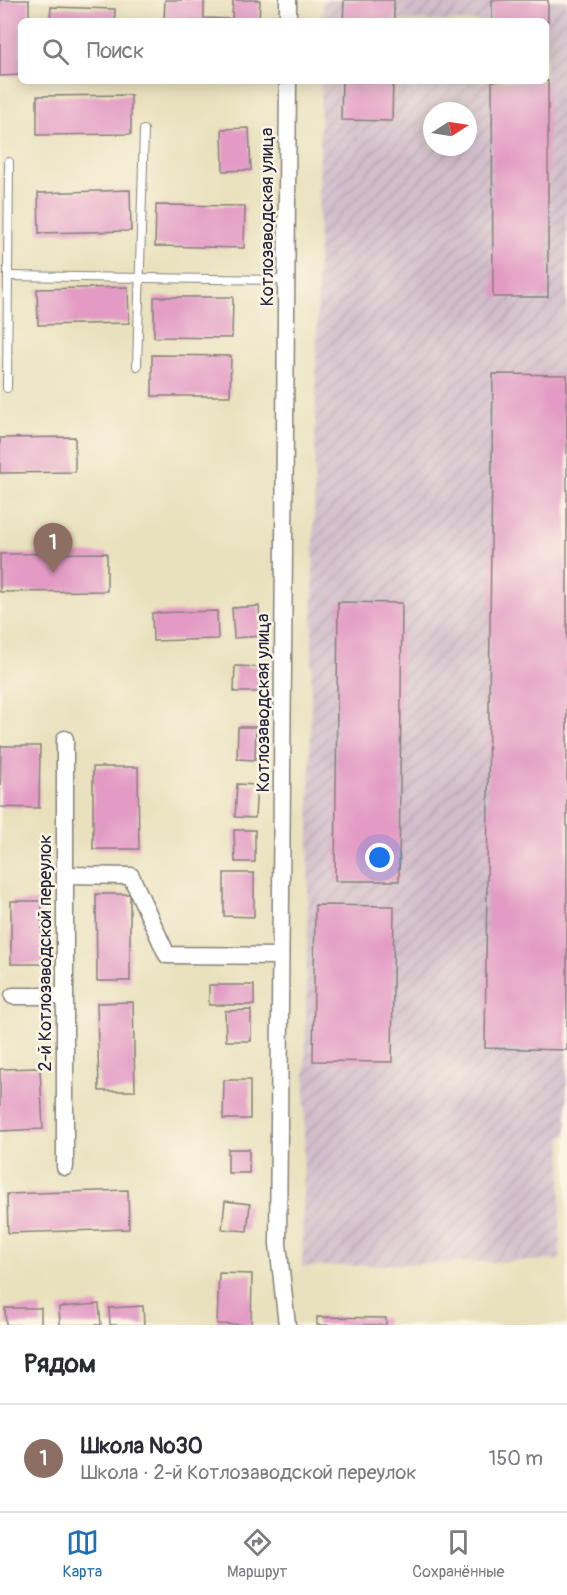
<!DOCTYPE html>
<html lang="ru">
<head>
<meta charset="utf-8">
<style>
  :root { --surface:#fff; --page:#f2f2f3; --text:#2b2b33; --muted:#7c7c81; --line:#e1e1e2; --accent:#1f6fb2 }
  body { margin:0; font-family:Pangolin,sans-serif; background:var(--page); color:var(--text) }
  .compass { position:absolute; left:423px; top:102px; width:54px; height:54px; border-radius:50%; background:var(--surface); box-shadow:0 3px 15px #0003; rotate:78deg }
  .you { position:absolute; left:380px; top:858px; width:21px; height:21px; margin:-15px; border:4px solid #fff; border-radius:50%; background:#1a73e8; box-shadow:0 0 0 9px #1a73e833 }
  .badge { display:grid; place-items:center; width:39px; height:39px; border-radius:50%; background:var(--accent); color:#fff; font-size:20px; font-weight:700 }
  .pin { position:absolute; translate:-50% -50px; filter:drop-shadow(0 2px 3px #0008) }
  .pin::after { content:''; position:absolute; top:32px; width:21px; height:18px; background:inherit; clip-path:polygon(0 0,100% 0,50% 100%) }
  .list { margin:0; padding:0; list-style:none }
  h2 { display:flex; justify-content:space-between; align-items:center; height:78px; margin:0; padding:0 24px; font-size:26px }
  h2 small { font-size:20px; font-weight:400; color:var(--muted) }
  .list li { display:grid; grid-template-columns:39px 1fr auto; gap:18px; align-items:center; box-sizing:border-box; height:108px; padding:0 24px; border-top:2px solid var(--line) }
  .list b { display:block; font-size:22px; white-space:nowrap }
  .list p { margin:0; font-size:20px; white-space:nowrap; color:var(--muted) }
  .list em { font-size:20px; font-style:normal; color:var(--muted) }
  .icon { flex:none; width:33px; height:33px; fill:none; stroke:currentColor; stroke-width:2; stroke-linecap:round; stroke-linejoin:round }
  .map { position:relative; flex:none; width:567px; height:1325px; overflow:hidden }
  .search { position:absolute; background:var(--surface); box-shadow:0 3px 15px #0003; left:18px; right:18px; top:18px; height:66px; display:flex; align-items:center; gap:15px; box-sizing:border-box; padding:0 21px; border-radius:9px; color:var(--muted); font-size:22px }
  .sheet { height:186px; background:var(--surface) }
  nav { display:flex; justify-content:space-around; align-items:center; box-sizing:border-box; height:84px; border-top:2px solid var(--line); background:var(--surface); font-size:16px; color:var(--muted) }
  nav a { display:grid; justify-items:center; gap:3px }
  nav .on { color:var(--accent) }
  .map>svg:first-child { display:block }
</style>
</head>
<body>
<div class="map">
<svg width="567" height="1325" viewBox="0 0 567 1325">
  <defs>
    <pattern id="industrial-furrows" width="10" height="10" patternUnits="userSpaceOnUse" patternTransform="scale(1.5)"><rect width="10" height="10" fill="#d1bdcb"/><path d="M-1 1l2-2M0 10L10 0M9 11l2-2" fill="none" stroke="#b3a2af"/></pattern>
  </defs>
  <rect width="100%" height="100%" fill="#fcf5e5"/>
  <filter id="ink" filterUnits="userSpaceOnUse"><feTurbulence type="fractalNoise" baseFrequency=".0167" numOctaves="2"/><feDisplacementMap in="SourceGraphic" scale="12" xChannelSelector="R" yChannelSelector="G"/><feConvolveMatrix kernelMatrix="1 2 1 2 8 2 1 2 1" color-interpolation-filters="sRGB"/></filter>
  <filter id="wash" filterUnits="userSpaceOnUse"><feTurbulence type="fractalNoise" baseFrequency=".008" numOctaves="4" result="noise"/><feDisplacementMap in="SourceGraphic" scale="24" xChannelSelector="R" yChannelSelector="G"/><feGaussianBlur stdDeviation="1.35" result="paint"/><feColorMatrix in="noise" values="0 0 0 0 0 0 0 0 0 0 0 0 0 0 0 0 0 1.4 0 .05"/><feComposite in="paint" operator="in"/></filter>
  <g filter="url(#wash)">
    <rect width="100%" height="100%" fill="#e9e1bd"/>
    <path fill="url(#industrial-furrows)" fill-rule="evenodd" d="M323 0H567V1135L562 1136 560 1260 302 1267 321 81H546V21H322ZM432 111H468V147H432Z"/>
    <g id="blocks">
      <g fill="#e39bc5">
        <path d="M0 0H29V21H21V75L0 76Z"/>
        <path d="M165 0H204V18L232 19 233 0H260L259 21H164Z"/>
        <path d="M344 0H394V21H343Z"/>
        <rect x="492" y="0" width="56" height="21"/>
        <path d="M51 7 115 9V21H50Z"/>
        <path d="M342 81H393L392 121 341 120Z"/>
        <path d="M492 81H548V297H493Z"/>
        <path d="M131 95V134L37 135V96Z"/>
        <path d="M249 128 251 170 223 171 222 129Z"/>
        <path d="M130 190 131 231 39 233 38 193Z"/>
        <path d="M156 205 245 206 244 248 155 246Z"/>
        <path d="M128 287 129 323 38 325 37 289Z"/>
        <path d="M154 297H233L232 338 154 337Z"/>
        <path d="M152 355 231 356 230 396H152Z"/>
        <path d="M493 374 567 375V1050L485 1048Z"/>
        <path d="M75 437V472L0 473V438Z"/>
        <path d="M107 553V591L0 592V554Z"/>
        <path d="M338 602 402 603 399 881H335Z"/>
        <path d="M259 606 261 636 234 638 232 608Z"/>
        <path d="M217 611 218 639 153 641 152 613Z"/>
        <path d="M235 666 260 667 259 692H234Z"/>
        <path d="M238 727H256L255 760 237 759Z"/>
        <path d="M1 746H40L39 808 0 807Z"/>
        <path d="M93 767H138L139 849H93Z"/>
        <path d="M237 784 257 785 255 818 235 817Z"/>
        <path d="M234 830H255V862H235Z"/>
        <path d="M224 873H254V917L224 916Z"/>
        <path d="M96 894H130V981H97Z"/>
        <rect x="11" y="901" width="31" height="63"/>
        <path d="M315 905 394 906 392 1062 313 1061Z"/>
        <rect x="209" y="985" width="45" height="20"/>
        <path d="M133 1002 135 1091H99L97 1003Z"/>
        <path d="M251 1010V1041H226L225 1011Z"/>
        <path d="M40 1068 43 1129 0 1131V1069Z"/>
        <path d="M224 1080H250V1119H223Z"/>
        <rect x="228" y="1149" width="21" height="24"/>
        <path d="M128 1190 129 1229 8 1233 7 1194Z"/>
        <path d="M225 1201 250 1204 247 1231 222 1229Z"/>
        <path d="M219 1273 252 1274 251 1325 217 1324Z"/>
        <path d="M99 1304 101 1325H60L59 1307Z"/>
        <path d="M143 1306 144 1325H110L109 1308Z"/>
        <path d="M5 1308H41V1325H6Z"/>
        <path d="M317 1317 386 1318V1325H317Z"/>
      </g>
    </g>
  </g>
  <g filter="url(#ink)">
    <use href="#blocks" fill-opacity="0" stroke="#86827c" stroke-width="1.5"/>
    <g fill="none" stroke-linecap="round" stroke-linejoin="round">
      <defs>
        <g id="service">
          <path d="M8 276 286 280"/>
          <path d="M137 366 144 130"/>
          <path d="M7 388 9 162"/>
        </g>
        <g id="minor">
          <path d="M288 21V0"/>
          <path d="M65 875 131 876 167 955 280 956"/>
          <path d="M13 996H65"/>
          <path d="M65 1167V739"/>
          <path d="M287 1325 278 1244 288 81"/>
        </g>
      </defs>
      <use href="#service" stroke="#86827c" stroke-width="10"/>
      <use href="#minor" stroke="#86827c" stroke-width="19"/>
      <use href="#service" stroke="#fff" stroke-width="8"/>
      <use href="#minor" stroke="#fff" stroke-width="16"/>
    </g>
  </g>
  <g text-anchor="middle" dominant-baseline="central" stroke-width="5" stroke-linejoin="round" paint-order="stroke">
    <g font-size="18" fill="#22223b" stroke="#fcf5e5">
      <text transform="translate(267 217) rotate(-90)">Котлозаводская улица</text>
      <text transform="translate(263 703) rotate(-90)">Котлозаводская улица</text>
      <text transform="translate(45 953) rotate(-90)">2-й Котлозаводской переулок</text>
    </g>
  </g>
</svg>
<svg class="compass" viewBox="-18 -18 36 36"><path d="M0-13l5 13h-10z" fill="#e53935"/><path d="M0 13l5-13h-10z" fill="#7c7c81"/></svg>
<div class="you"></div>
<div class="pin badge" style="left:53px;top:573px;background:#8d6e63">1</div>
<div class="search"><svg class="icon" aria-label="search" viewBox="0 0 24 24"><circle cx="10" cy="10" r="6"/><path d="M15 15l6 6"/></svg>Поиск</div>
</div>
<section class="sheet">
<h2>Рядом<small></small></h2>
<ul class="list">
<li><span class="badge" style="background:#8d6e63">1</span><div><b>Школа №30</b><p>Школа · 2-й Котлозаводской переулок</p></div><em>150 m</em></li>
</ul>
</section>
<nav>
<a class="on"><svg class="icon" aria-label="map" viewBox="0 0 24 24"><path d="M3 6l6-2 6 2 6-2v14l-6 2-6-2-6 2zM9 4v14M15 6v14"/></svg>Карта</a>
<a><svg class="icon" aria-label="directions" viewBox="0 0 24 24"><path d="M12 3l9 9-9 9-9-9zM9 14v-3h6M13 9l2 2-2 2"/></svg>Маршрут</a>
<a><svg class="icon" aria-label="saved" viewBox="0 0 24 24"><path d="M7 4h10v16l-5-4-5 4z"/></svg>Сохранённые</a>
</nav>
</body>
</html>
